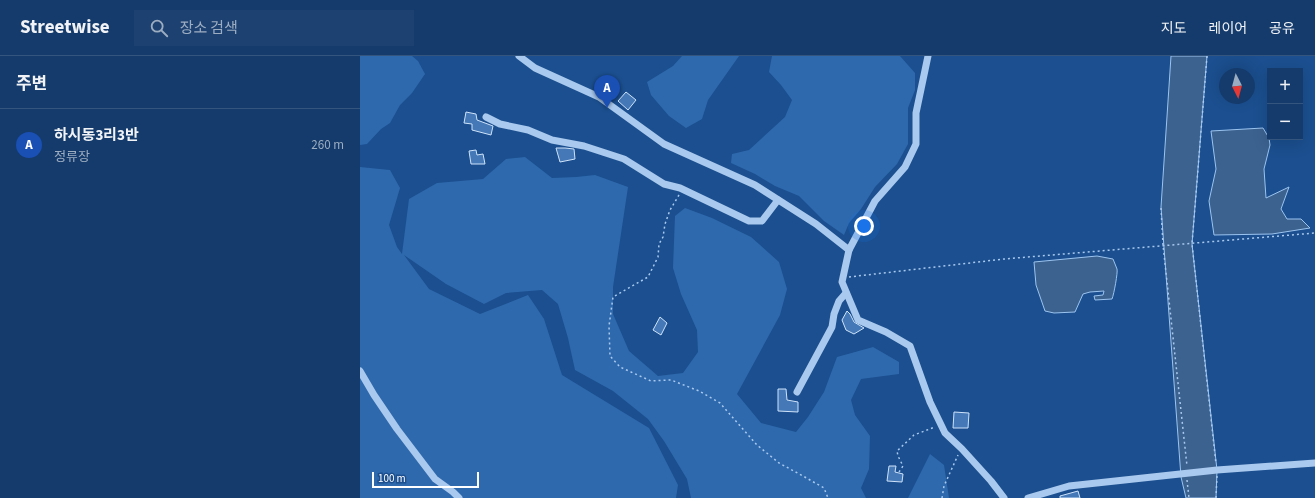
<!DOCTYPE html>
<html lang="ko">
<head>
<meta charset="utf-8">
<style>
  :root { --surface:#143b6b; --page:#1d4271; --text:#f1f3f6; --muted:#9dadc1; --line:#33557e; --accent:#90b9f0 }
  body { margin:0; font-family:"Source Sans 3","Noto Sans KR",sans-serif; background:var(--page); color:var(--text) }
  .controls { position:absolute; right:12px; top:12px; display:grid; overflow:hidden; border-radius:0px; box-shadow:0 4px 16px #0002 }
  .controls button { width:36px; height:36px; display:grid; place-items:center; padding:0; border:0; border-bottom:1px solid var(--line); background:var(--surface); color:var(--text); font:20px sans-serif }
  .compass { position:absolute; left:859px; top:12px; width:36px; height:36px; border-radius:50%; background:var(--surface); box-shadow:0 4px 16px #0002; rotate:174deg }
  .scale { position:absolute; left:12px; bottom:10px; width:107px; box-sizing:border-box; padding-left:4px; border:2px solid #fff; border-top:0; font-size:11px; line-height:14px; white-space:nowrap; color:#fff; -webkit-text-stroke:3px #1b4f8f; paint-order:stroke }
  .you { position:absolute; left:504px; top:170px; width:14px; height:14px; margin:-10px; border:3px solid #fff; border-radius:50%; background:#1a73e8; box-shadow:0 0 0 6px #1a73e833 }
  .badge { display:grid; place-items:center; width:26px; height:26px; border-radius:50%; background:var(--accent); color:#fff; font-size:13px; font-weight:700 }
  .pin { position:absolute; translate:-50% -33px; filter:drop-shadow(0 1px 2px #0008) }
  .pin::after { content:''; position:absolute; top:21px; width:14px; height:12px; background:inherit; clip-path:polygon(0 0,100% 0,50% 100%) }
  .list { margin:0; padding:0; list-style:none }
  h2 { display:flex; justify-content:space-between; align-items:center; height:52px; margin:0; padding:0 16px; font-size:17px }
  h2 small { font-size:13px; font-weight:400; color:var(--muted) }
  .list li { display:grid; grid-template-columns:26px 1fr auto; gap:12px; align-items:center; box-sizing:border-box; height:72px; padding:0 16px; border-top:1px solid var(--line) }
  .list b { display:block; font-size:15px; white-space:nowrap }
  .list p { margin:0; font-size:13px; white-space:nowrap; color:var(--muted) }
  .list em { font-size:13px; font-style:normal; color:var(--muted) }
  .icon { flex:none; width:22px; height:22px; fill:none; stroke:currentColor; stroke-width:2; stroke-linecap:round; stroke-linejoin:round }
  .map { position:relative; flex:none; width:955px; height:442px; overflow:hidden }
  header { display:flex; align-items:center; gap:24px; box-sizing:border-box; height:56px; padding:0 20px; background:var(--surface); border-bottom:1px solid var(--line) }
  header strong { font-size:19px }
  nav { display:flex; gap:22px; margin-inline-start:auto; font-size:14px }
  .search { width:280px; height:36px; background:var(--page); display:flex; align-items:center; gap:10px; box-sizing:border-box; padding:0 14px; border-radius:0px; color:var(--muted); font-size:15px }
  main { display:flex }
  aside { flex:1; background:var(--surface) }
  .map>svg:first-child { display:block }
</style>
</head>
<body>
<header>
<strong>Streetwise</strong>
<div class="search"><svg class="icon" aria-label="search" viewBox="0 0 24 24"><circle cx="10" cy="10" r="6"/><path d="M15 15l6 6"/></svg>장소 검색</div>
<nav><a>지도</a><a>레이어</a><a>공유</a></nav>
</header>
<main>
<aside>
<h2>주변<small></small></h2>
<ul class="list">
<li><span class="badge" style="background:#1a4fb4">A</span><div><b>하시동3리3반</b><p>정류장</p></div><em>260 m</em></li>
</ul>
</aside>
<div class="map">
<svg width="955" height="442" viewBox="0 0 955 442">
  <rect width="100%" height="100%" fill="#1b4f8f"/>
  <g fill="#2e69ad">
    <path d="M0 0H52L58 5 65 18 52 37 40 49 30 67 21 73 7 88 0 89Z"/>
    <path d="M322 0H379L348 44 342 63 326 72 309 60 291 39 287 26 313 10Z"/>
    <path d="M412 0H540L555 17V34L548 52V88L537 108 515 131 501 153 489 167 484 179 464 165 439 140 415 130 395 118 371 107 372 98 389 94 425 61 432 44 421 29 409 16Z"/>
    <path d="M165 101 192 122 216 121 235 119 268 131 253 231V258L269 295 298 320 323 317 338 296 337 274 321 238 313 212 315 160 325 152 352 162 391 181 419 206 427 233 420 259 377 338 401 367 436 376 448 361 464 336 477 301 513 291 539 306V318L501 323 491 344 495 359 510 380 509 413 501 432 506 442H331L327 423 304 385 288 363 253 335 215 314 208 282 198 248 182 234 146 237 124 248 86 228 44 199 69 233 120 258 168 239 184 263 202 319 289 372 318 429 316 442H0V111L30 114 40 132 29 169 37 191 42 198 49 143 77 127 123 123 146 103Z"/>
    <path d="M570 398 584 409 589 442H548Z"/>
  </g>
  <g fill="#3c6290" stroke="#9cc4f0">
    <path d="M811 0H847L832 188 857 414 856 442H826L821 421 801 151Z"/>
    <path d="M903 72 909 82 910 89 904 113 906 142 929 131 921 153 927 163H941L950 172 912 178 854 179 849 145 856 113 851 75Z"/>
    <path d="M737 200 753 203C754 206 756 210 757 213 758 216 754 238 752 243L735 244 734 240 743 239 744 235 730 236 723 238 715 256 694 257 685 255 676 229 674 206Z"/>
  </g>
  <g fill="#4478b7" stroke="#cfe3fa">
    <path d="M266 36 276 44 268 54 258 45Z"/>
    <path d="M106 56 116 58 117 64 133 70 131 79 112 74V68L104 67Z"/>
    <path d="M196 92H205L214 93 215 103 200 106Z"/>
    <path d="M116 94 117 99 123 98 125 108H111L109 95Z"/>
    <path d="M487 255 490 258 494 266 504 272 494 278 486 274 482 264Z"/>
    <path d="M300 261 307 267 301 279 293 274Z"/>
    <path d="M418 333H426L427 344 438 346V356L418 355Z"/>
    <path d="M594 356 609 357 608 372H593Z"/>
    <path d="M529 410H536L535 416 543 418 542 426 527 425Z"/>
    <path d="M718 435 720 442H700V440Z"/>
  </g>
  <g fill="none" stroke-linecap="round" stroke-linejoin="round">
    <g stroke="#a9c9ee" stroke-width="1.5" stroke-dasharray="2 3" stroke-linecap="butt">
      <path d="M847 0 832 188 856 408"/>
      <path d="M319 139 310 154 305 168 303 181 299 188 298 201 288 221 253 241 249 270 250 300 260 311 291 325 311 324 339 335 360 347 397 389 419 407 443 420 464 432 468 442"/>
      <path d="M801 152 803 189 827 410"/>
      <path d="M489 221 644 203 955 177"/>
      <path d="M539 416 543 410 538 400 537 395 554 379 575 371"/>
      <path d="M827 424 829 442"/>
      <path d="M582 442 584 430 598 399"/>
      <path d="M856 442 857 420"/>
    </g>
    <g stroke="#a9c9ee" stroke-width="7">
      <path d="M159 0 175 12 239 41 304 88 395 129 456 168 489 194"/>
      <path d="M568 0 556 57V88L545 111 515 145 489 194 482 226 498 264 526 276 550 290 570 346 585 377 602 393 631 425 644 442"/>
      <path d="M126 61 140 68 168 74 192 84 224 90 264 103 304 128 320 132 389 165H402L418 144"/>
      <path d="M0 315 14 339 37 373 75 423 93 436 99 442"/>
      <path d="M437 336 472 271 474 258 479 245 486 237"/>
      <path d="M668 442 709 430 857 414 955 407"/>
    </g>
  </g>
</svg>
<div class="controls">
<button>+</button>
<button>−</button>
</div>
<svg class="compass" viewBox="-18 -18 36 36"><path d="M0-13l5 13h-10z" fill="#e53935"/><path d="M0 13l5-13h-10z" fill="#9dadc1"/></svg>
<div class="scale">100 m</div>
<div class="you"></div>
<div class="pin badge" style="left:247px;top:52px;background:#1a4fb4">A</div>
</div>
</main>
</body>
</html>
